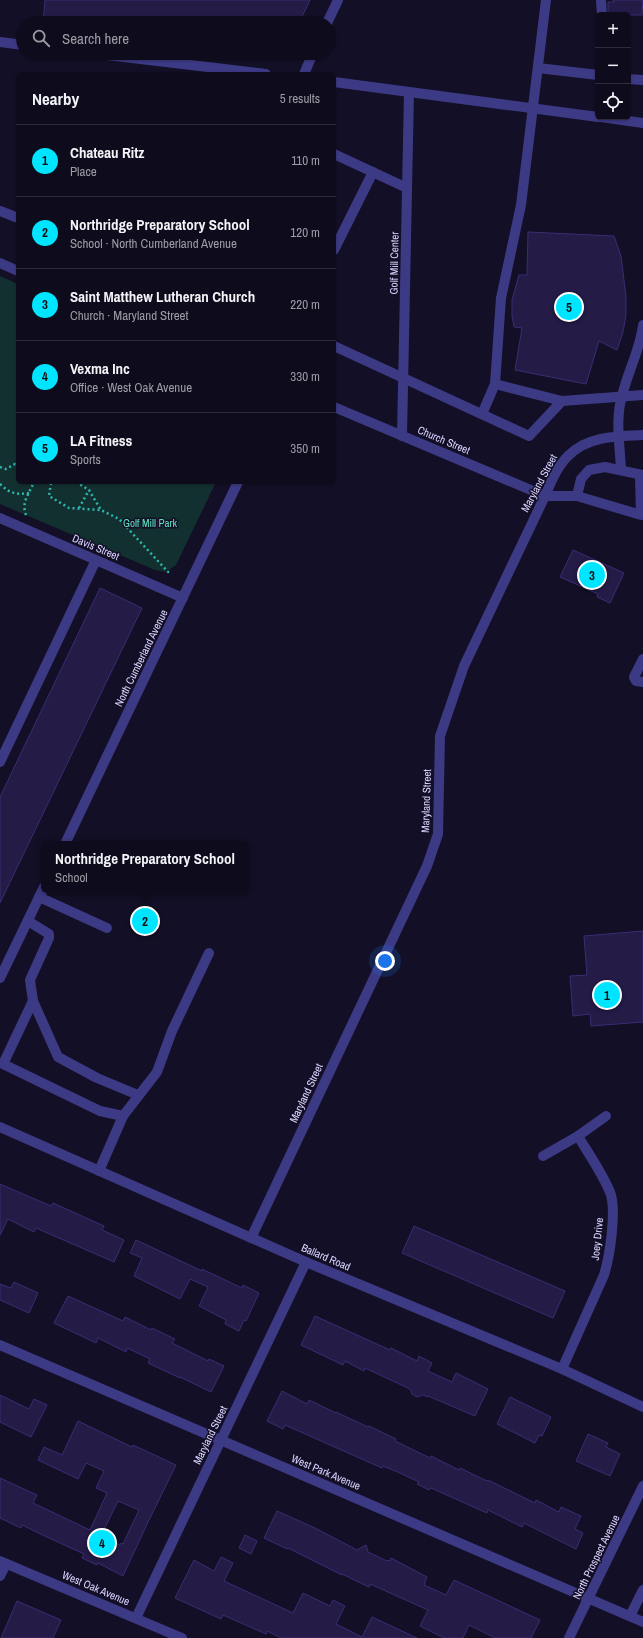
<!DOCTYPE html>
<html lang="en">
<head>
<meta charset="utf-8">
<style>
  :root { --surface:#0e0b1c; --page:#1c1929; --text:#f1f3f6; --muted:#9b9ba3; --line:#2e2b3b; --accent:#00e5ff }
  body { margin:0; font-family:"Archivo Narrow",sans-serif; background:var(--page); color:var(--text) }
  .controls { position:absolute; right:12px; top:12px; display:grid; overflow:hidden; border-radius:6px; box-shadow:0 1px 3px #0004 }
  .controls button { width:36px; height:36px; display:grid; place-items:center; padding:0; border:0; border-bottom:1px solid var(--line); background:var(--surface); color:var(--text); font:20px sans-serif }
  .you { position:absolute; left:385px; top:961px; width:14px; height:14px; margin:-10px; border:3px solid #fff; border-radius:50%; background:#1a73e8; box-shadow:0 0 0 6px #1a73e833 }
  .badge { display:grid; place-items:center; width:26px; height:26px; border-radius:50%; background:var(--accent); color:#111; font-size:13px; font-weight:700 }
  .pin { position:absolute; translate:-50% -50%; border:2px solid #fff; box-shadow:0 1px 4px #0006 }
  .popup { position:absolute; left:41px; top:841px; width:208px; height:52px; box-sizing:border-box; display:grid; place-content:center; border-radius:6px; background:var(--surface); filter:drop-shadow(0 1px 3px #0005); font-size:13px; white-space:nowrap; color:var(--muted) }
  .popup b { font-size:15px; color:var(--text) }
  .popup::after { content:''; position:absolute; left:50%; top:100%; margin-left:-8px; border:8px solid transparent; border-top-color:var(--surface) }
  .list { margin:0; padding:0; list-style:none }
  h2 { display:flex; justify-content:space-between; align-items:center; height:52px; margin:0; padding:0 16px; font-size:17px }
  h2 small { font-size:13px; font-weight:400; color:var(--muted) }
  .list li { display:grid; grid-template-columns:26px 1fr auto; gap:12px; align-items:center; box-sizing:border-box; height:72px; padding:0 16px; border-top:1px solid var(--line) }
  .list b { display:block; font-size:15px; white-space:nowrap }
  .list p { margin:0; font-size:13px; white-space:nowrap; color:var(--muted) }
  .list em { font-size:13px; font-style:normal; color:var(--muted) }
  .icon { flex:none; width:22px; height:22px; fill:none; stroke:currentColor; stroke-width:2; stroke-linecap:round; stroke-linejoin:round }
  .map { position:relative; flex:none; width:643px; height:1638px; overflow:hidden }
  .search { position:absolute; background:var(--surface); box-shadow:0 1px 3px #0004; left:16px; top:16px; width:320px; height:44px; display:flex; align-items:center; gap:10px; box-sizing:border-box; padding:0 14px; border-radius:22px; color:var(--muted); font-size:15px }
  .panel { position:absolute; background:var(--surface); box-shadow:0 1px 3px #0004; left:16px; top:72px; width:320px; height:412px; border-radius:6px }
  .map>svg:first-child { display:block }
</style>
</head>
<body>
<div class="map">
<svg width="643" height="1638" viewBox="0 0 643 1638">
  <rect width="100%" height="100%" fill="#130f26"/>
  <path fill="#12302f" d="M0 276 18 284V482H216L176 565 166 572 155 570 0 504Z"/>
  <g fill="#241b47" stroke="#3b2d73" fill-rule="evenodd">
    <path d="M45 0H310L299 23H43Z"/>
    <path d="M613 0H643L642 15H608V2H614Z"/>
    <path d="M528 232 614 236 621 256 626 297V315L623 332 617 350 599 341 586 384 515 370 522 328 514 327 512 316V300L519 275H527Z"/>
    <path d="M573 550 624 573 610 603 597 597 598 594 560 577Z"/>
    <path d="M100 588 142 608 0 903V797Z"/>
    <path d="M643 931V1022L591 1026 590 1014 573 1016 570 976 587 975 584 936Z"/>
    <path d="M0 1184 51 1206 53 1203 104 1226 102 1230 124 1240 114 1262 36 1228 34 1232 8 1219 0 1235Z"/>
    <path d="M414 1226 565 1291 553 1318 402 1253Z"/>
    <path d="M136 1240 202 1271V1269L242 1288 243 1285 259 1293 246 1321 244 1320 239 1331 225 1324 226 1320 199 1306 208 1287 190 1279 180 1299 134 1276 142 1258 130 1253Z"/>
    <path d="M14 1282 38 1293 29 1313 0 1300V1284L11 1288Z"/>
    <path d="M68 1296 123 1321 125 1317 151 1330 152 1328 175 1339 172 1343 208 1361 209 1359 224 1366 211 1392 180 1377V1378L148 1363 150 1359 127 1348 126 1352 98 1338 96 1343 54 1323Z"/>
    <path d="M315 1316 390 1350 391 1348 417 1361 419 1356 432 1363 428 1371 452 1382 456 1373 488 1389 475 1416 428 1396V1397L423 1395 417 1397 412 1394 410 1389 365 1368 364 1371 345 1361 343 1365 301 1345Z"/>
    <path d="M282 1391 307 1404 309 1400 336 1413V1412L368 1427 369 1426 396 1439 395 1441 430 1458 431 1456 459 1470 460 1468 487 1481 488 1480 535 1503 536 1500 559 1512 561 1507 581 1516 575 1529 583 1533 576 1549 524 1523 522 1527 488 1510 487 1513 431 1488 429 1490 417 1484 419 1482 400 1473 383 1466 382 1468 285 1425 283 1429 267 1421Z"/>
    <path d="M0 1395 29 1409 34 1399 47 1405 31 1437 0 1422Z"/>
    <path d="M510 1397 551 1417 542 1436 539 1435 535 1443 497 1424Z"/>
    <path d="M78 1421 132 1447 133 1445 176 1465 148 1522 123 1576 98 1563 97 1565 82 1558 84 1554 49 1538 22 1525 21 1528 0 1518V1478L37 1495 33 1503 90 1530 107 1493 96 1488 104 1471 86 1463 78 1479 38 1460 44 1447 62 1455ZM118 1501 139 1510 123 1544 121 1543 120 1545 101 1536Z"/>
    <path d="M588 1434 608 1443 606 1447 620 1454 610 1476 576 1461Z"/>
    <path d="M277 1511 315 1528 357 1550 366 1545 368 1552 387 1561V1560L390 1561 391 1558 427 1577 424 1585 446 1595 454 1580 540 1620 531 1638H495L469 1625 463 1638H444L420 1626 428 1610 370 1584 369 1587 342 1574V1575L288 1548 287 1549 264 1538Z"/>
    <path d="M245 1535 257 1541 251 1554 239 1548Z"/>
    <path d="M221 1557 233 1563 224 1581 293 1613 303 1593 330 1606 333 1600 345 1606 336 1624 362 1637 372 1617 417 1638H281L267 1631 266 1634 223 1615 221 1619 175 1598 194 1560 214 1571Z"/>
    <path d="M17 1601 61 1620 53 1638H1Z"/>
  </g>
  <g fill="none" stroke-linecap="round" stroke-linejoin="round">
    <g stroke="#2fb8b0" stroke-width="2.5" stroke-dasharray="2 3" stroke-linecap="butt">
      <path d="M0 467 6 469 15 464 18 465"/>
      <path d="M37 482H55"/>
      <path d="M76 482 89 490 101 510 119 519 170 574"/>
      <path d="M51 483 49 496 69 508 101 510"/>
      <path d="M0 484C9 493 16 495 29 493"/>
      <path d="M79 508 89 490"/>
      <path d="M26 515C21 502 29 494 34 482"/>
    </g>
    <g stroke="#3d3a85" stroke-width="10">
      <path d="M601 0 602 15"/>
      <path d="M327 23 338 0"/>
      <path d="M0 42 23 45"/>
      <path d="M90 53 266 74"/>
      <path d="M538 68 598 75"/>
      <path d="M304 74 313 53"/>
      <path d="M628 79 643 80"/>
      <path d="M334 82 598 117"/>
      <path d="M601 117 643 123"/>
      <path d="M334 154 407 188"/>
      <path d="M0 211 18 218"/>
      <path d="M334 250 373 172"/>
      <path d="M0 263 18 271"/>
      <path d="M334 346 529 436 562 401"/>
      <path d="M495 384 562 401 643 395"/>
      <path d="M334 407 545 496H577L641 515 640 475"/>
      <path d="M482 414 495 384 501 298 521 205 546 0"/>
      <path d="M402 436 409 92"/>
      <path d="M621 470C620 446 615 419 622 396 628 371 640 350 643 325"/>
      <path d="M577 496 581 479 589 470 605 467 643 475"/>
      <path d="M0 518 183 598"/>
      <path d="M643 659 634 677 636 681 643 682"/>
      <path d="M0 762 96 560"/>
      <path d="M65 844 238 482"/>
      <path d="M39 897 107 928"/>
      <path d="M28 921 49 934V938L30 980 33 1001 58 1057 97 1078 138 1095"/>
      <path d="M0 978 44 887"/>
      <path d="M33 1001 3 1064 100 1111 123 1116"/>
      <path d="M0 1127 306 1262 562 1369 643 1407"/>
      <path d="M543 1156 578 1136 606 1116"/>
      <path d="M99 1171 123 1116 157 1072 172 1031 209 953"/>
      <path d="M251 1238 427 866 438 834 440 736 464 666 545 496C551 482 557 467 568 456 587 436 617 436 643 435"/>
      <path d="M0 1345 643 1622"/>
      <path d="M562 1369 604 1275C610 1256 616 1213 611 1195 605 1177 588 1153 578 1136"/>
      <path d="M0 1561 182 1638"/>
      <path d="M0 1576 6 1564"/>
      <path d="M630 1616 643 1590"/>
      <path d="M136 1618 306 1262"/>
      <path d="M569 1638 643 1486"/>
    </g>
  </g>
  <g text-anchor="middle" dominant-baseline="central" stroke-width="3" stroke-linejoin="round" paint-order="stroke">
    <g font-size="11" fill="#d9d4ff" stroke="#130f26">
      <text transform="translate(394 263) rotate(-89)">Golf Mill Center</text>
      <text transform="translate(444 440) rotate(23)">Church Street</text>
      <text transform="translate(539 483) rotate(-62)">Maryland Street</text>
      <text transform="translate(96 547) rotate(23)">Davis Street</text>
      <text transform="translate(141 658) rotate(-64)">North Cumberland Avenue</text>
      <text transform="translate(426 801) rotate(-88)">Maryland Street</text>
      <text transform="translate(306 1093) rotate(-65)">Maryland Street</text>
      <text transform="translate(597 1239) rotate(-84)">Joey Drive</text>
      <text transform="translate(326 1257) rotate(23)">Ballard Road</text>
      <text transform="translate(210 1435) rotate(-64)">Maryland Street</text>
      <text transform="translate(326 1472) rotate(23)">West Park Avenue</text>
      <text transform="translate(596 1557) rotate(-64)">North Prospect Avenue</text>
      <text transform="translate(96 1588) rotate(23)">West Oak Avenue</text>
    </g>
    <g font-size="11" fill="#5fe0c0" stroke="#130f26">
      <text x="150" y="523">Golf Mill Park</text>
    </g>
  </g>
</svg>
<div class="controls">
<button>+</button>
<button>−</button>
<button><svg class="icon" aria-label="locate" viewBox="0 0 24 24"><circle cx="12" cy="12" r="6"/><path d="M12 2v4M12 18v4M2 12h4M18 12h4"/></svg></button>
</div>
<div class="you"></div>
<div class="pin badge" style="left:607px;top:995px">1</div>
<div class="pin badge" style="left:145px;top:921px">2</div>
<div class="popup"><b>Northridge Preparatory School</b>School</div>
<div class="pin badge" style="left:592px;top:575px">3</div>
<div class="pin badge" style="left:102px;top:1543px">4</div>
<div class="pin badge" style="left:569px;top:307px">5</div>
<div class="search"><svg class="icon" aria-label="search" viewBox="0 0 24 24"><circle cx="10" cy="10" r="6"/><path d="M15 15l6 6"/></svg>Search here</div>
<section class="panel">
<h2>Nearby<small>5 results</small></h2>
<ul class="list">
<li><span class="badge">1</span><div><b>Chateau Ritz</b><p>Place</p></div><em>110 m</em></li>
<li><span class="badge">2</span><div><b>Northridge Preparatory School</b><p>School · North Cumberland Avenue</p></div><em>120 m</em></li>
<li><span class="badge">3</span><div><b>Saint Matthew Lutheran Church</b><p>Church · Maryland Street</p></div><em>220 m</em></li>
<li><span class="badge">4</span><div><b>Vexma Inc</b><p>Office · West Oak Avenue</p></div><em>330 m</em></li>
<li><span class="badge">5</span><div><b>LA Fitness</b><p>Sports</p></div><em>350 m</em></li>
</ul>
</section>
</div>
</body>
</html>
